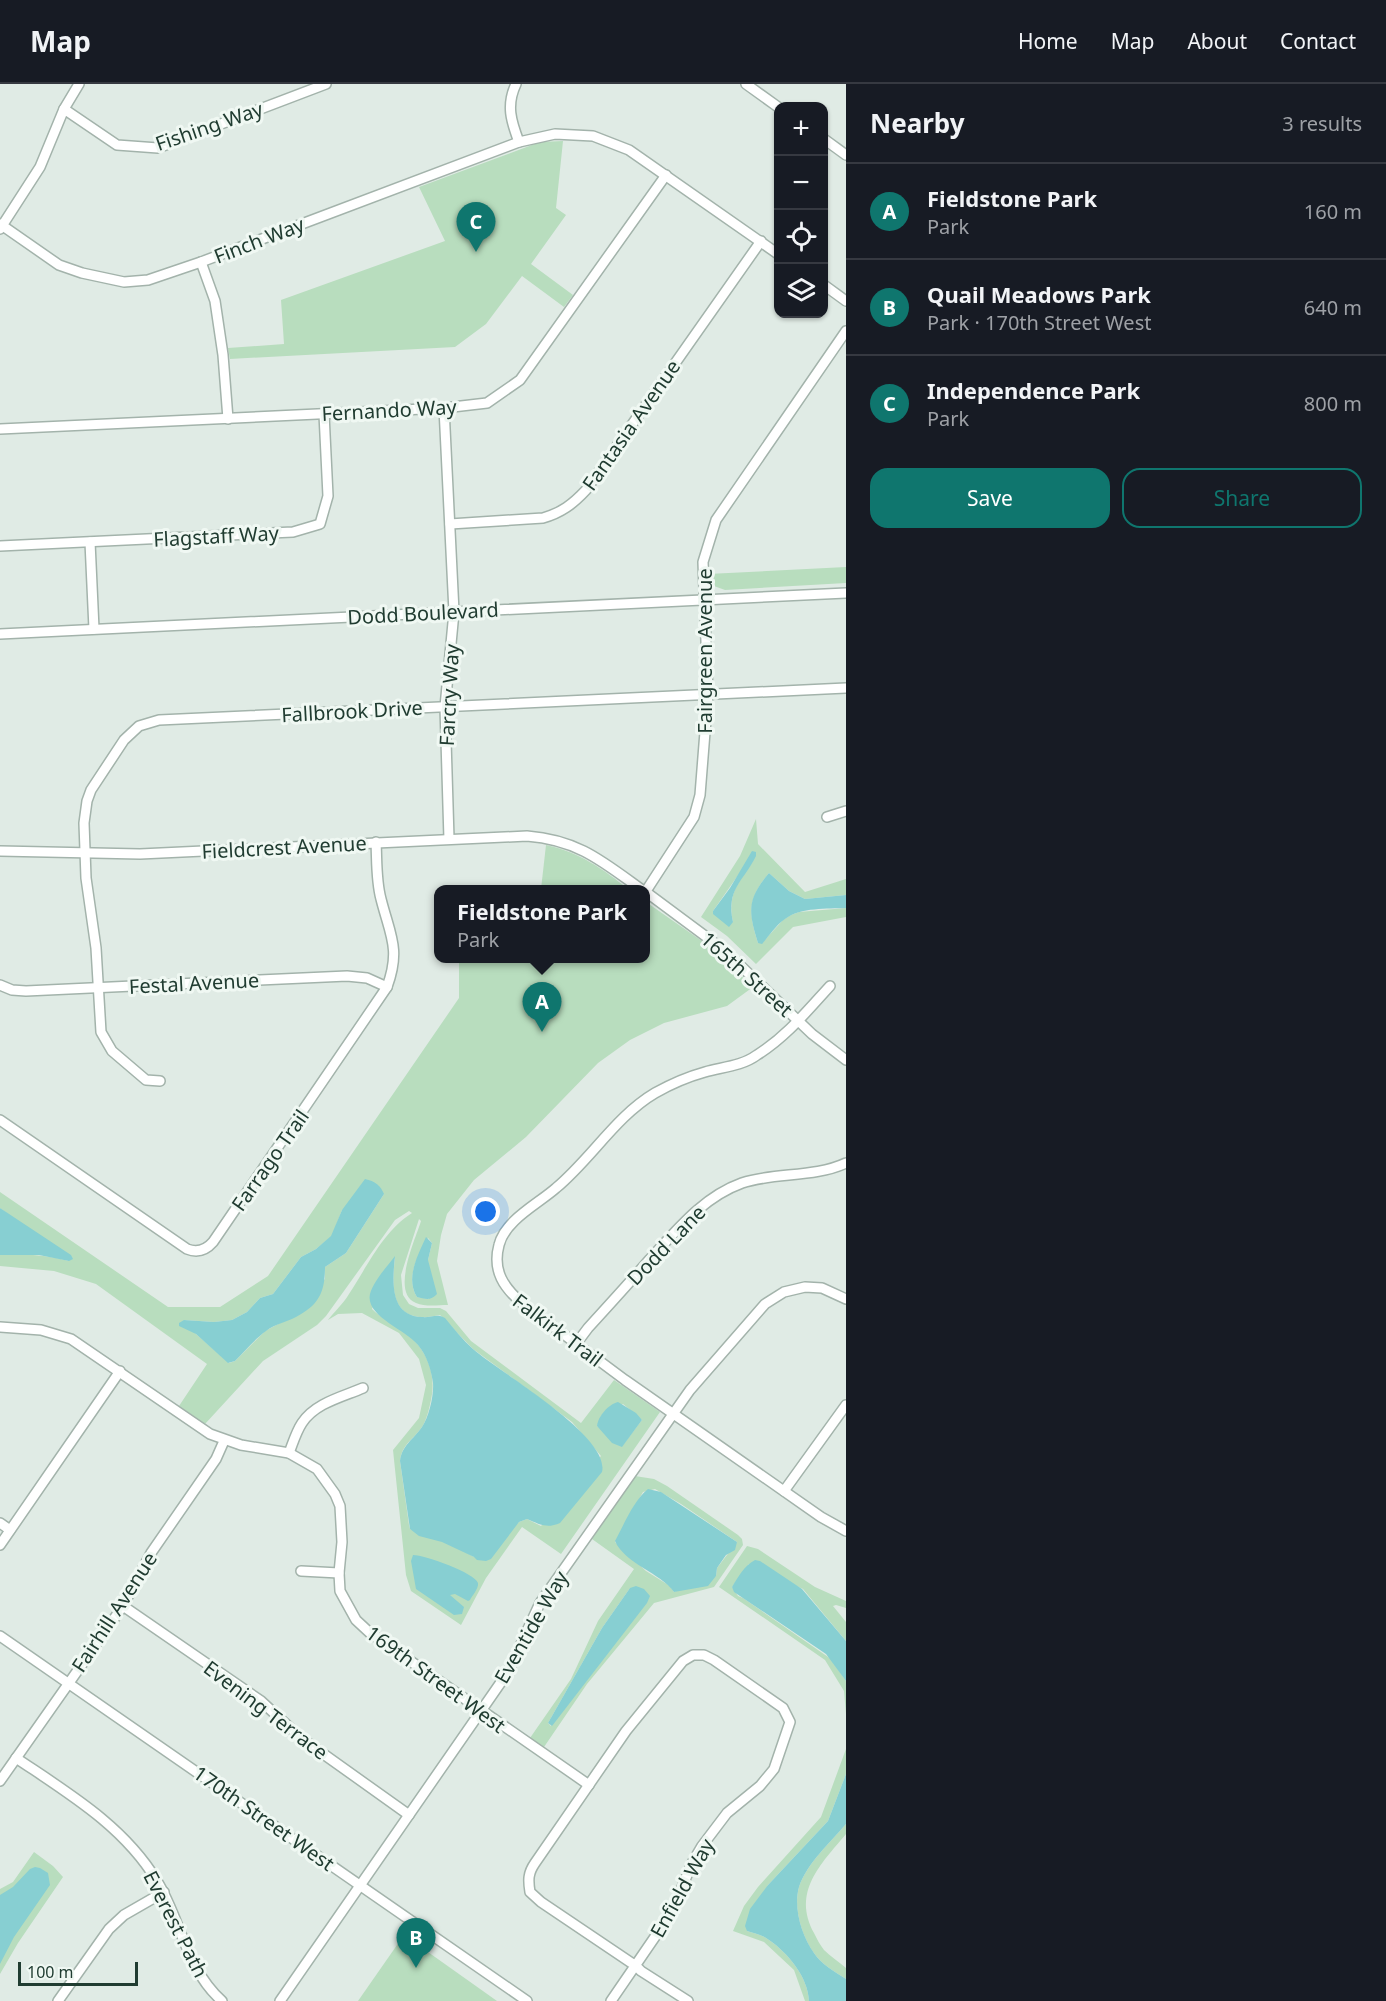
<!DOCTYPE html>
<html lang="en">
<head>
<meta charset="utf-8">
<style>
  :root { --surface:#171b24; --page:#242831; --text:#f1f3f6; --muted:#9ea1a6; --line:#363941; --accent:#0f766e }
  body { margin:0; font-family:"Noto Sans",sans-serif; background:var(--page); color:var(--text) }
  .controls { position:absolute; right:18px; top:18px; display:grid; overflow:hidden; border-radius:12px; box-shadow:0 2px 4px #0004 }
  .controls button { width:54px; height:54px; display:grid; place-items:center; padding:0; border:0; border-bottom:2px solid var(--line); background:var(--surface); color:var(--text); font:30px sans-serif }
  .scale { position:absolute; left:18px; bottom:15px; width:120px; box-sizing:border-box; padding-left:6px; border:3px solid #203c31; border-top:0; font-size:16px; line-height:21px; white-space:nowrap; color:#203c31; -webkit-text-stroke:4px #f0f8f3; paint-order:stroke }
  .you { position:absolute; left:486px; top:1128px; width:21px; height:21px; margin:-15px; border:4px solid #fff; border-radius:50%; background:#1a73e8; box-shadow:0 0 0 9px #1a73e833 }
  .badge { display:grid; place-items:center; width:39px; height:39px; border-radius:50%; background:var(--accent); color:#fff; font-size:20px; font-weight:700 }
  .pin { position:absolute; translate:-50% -50px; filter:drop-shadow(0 2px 3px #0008) }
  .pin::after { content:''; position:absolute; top:32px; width:21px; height:18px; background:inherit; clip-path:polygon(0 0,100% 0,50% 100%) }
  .popup { position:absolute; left:434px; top:801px; width:216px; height:78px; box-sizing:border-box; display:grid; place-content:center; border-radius:12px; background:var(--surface); filter:drop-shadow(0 2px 4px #0005); font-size:20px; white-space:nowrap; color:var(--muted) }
  .popup b { font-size:22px; color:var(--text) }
  .popup::after { content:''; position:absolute; left:50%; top:100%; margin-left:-12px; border:12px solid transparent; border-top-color:var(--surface) }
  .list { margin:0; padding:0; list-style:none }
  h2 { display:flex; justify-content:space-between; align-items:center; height:78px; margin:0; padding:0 24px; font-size:26px }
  h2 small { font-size:20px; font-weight:400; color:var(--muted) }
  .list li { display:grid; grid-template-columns:39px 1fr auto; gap:18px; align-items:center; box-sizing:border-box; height:96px; padding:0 24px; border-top:2px solid var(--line) }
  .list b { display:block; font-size:22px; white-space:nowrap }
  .list p { margin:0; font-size:20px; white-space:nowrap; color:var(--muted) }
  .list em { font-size:20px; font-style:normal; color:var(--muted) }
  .actions { display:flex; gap:12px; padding:18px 24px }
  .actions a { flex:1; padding:14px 0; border:2px solid var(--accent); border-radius:18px; text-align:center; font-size:21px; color:var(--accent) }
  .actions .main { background:var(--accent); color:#fff }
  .icon { flex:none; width:33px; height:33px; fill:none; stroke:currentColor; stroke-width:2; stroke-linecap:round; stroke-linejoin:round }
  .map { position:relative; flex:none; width:846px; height:1917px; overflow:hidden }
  header { display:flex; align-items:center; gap:36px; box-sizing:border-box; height:84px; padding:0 30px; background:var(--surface); border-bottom:2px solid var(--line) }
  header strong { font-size:28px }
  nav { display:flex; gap:33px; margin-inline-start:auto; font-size:21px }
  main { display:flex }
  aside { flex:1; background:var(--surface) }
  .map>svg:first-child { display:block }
</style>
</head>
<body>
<header>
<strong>Map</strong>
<nav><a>Home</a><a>Map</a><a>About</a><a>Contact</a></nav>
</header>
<main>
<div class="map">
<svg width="846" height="1917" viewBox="0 0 846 1917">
  <rect width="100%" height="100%" fill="#e0ebe5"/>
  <g fill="#b8ddbe" fill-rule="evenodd">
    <path d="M563 57 556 124 566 131 531 180 573 211 564 223 522 192 486 240 455 263 230 275 228 264 284 260 281 216 445 157 419 103 540 58Z"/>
    <path d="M846 483V499L725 506 714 502 708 490Z"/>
    <path d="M756 735 758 760 805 808 846 795V811L805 815 789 807 769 789C748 814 748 828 758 859H762L783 836 791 831 799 828 846 824V833L793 843 756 880 727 852 701 833 740 772ZM748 777H753C738 799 727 810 733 838L713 827Z"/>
    <path d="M546 761C579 768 603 785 628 805H541Z"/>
    <path d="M646 818 709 862 753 903 727 922 664 939 630 956 598 979 526 1053 474 1096 447 1130 441 1151 437 1177 448 1221C438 1221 425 1223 416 1219 390 1209 416 1154 421 1137L419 1135 401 1191 403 1211 409 1220 418 1224H440L446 1227 471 1257 581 1339 614 1296 660 1328 561 1470 522 1443 486 1494 461 1541 411 1507 406 1491 393 1366 419 1334 426 1301 419 1275 399 1249 362 1229 338 1230 328 1236C334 1228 343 1220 349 1210 367 1183 383 1147 412 1129L409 1127 395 1136 326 1232 317 1241 263 1277 205 1340 179 1322 207 1280 96 1200 54 1187 0 1182V1171C23 1169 47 1171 69 1177L0 1124V1108L168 1223H220L268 1192 459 914V875L646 874ZM384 1110 346 1169 325 1183V1195L280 1239 265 1247 235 1277 229 1279 196 1250 184 1236 214 1238 232 1236 247 1228 260 1214 273 1210 301 1173 316 1165 332 1152 342 1126ZM428 1154 432 1159 428 1176 429 1215 417 1213C405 1194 418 1171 428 1154ZM395 1173C393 1195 388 1230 420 1233 426 1234 433 1232 440 1231L473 1265 572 1338 601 1372 541 1442 527 1435 519 1438 474 1473 455 1462 410 1445 409 1441 400 1377C402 1360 413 1356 422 1343 427 1335 429 1325 431 1316 437 1289 426 1263 403 1247 393 1239 381 1234 372 1225ZM623 1320 642 1336 622 1362 597 1342 602 1331Z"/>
    <path d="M635 1392 654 1395 667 1402 738 1451 742 1455 743 1461 714 1503 654 1519 587 1600 544 1663 530 1654 571 1595 598 1537 634 1485 592 1455ZM655 1405 681 1420 737 1458 717 1484 716 1492 674 1508 670 1502 646 1487 615 1458 643 1408ZM630 1504 591 1590 551 1642 548 1639 602 1544Z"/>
    <path d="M747 1462 758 1465 815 1503 846 1517V1524L836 1521 833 1522 846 1538V1557L803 1505 749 1480 732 1503 738 1512 743 1514 831 1575 846 1597V1630L844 1607 825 1576 719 1503Z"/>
    <path d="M846 1665V1690L828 1737 768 1801 747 1847C754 1849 763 1851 769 1856 788 1869 808 1893 809 1917H805L794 1886 764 1858 733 1847 744 1822 758 1803 821 1733Z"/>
    <path d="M846 1740V1750C820 1781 792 1808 814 1849 817 1855 820 1861 824 1866 830 1872 839 1878 846 1884V1895C835 1888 821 1880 814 1869 802 1852 793 1824 799 1803 807 1779 830 1759 846 1740Z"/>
    <path d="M34 1768 53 1782 63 1793 18 1859 0 1890V1805L13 1798Z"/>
    <path d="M404 1851 497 1917H358Z"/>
  </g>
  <g fill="#87cfd2">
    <path d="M752 767 756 768V772C743 798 726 805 733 838L729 843 713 830V827L730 804Z"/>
    <path d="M769 789 789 807 805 815 846 811V824C827 825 801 823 785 835 776 841 769 852 762 860L758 859C748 827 747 815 769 789Z"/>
    <path d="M365 1095C375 1097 381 1102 384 1110L346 1169 325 1183C325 1208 319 1221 296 1233 287 1238 275 1240 266 1247 255 1255 245 1267 235 1277L228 1279 196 1250 179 1242V1239L184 1236 214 1238 232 1236 247 1228 260 1214 273 1210 301 1173 316 1165 331 1152 342 1126Z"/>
    <path d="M0 1124 71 1171 73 1175 69 1177 39 1171H0Z"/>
    <path d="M426 1153 432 1159 428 1176 437 1210C431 1217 425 1215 417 1213 405 1194 418 1171 426 1153Z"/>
    <path d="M395 1172C393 1194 388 1232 422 1233 431 1234 437 1229 445 1234 454 1245 463 1256 473 1265 499 1288 611 1352 602 1388L560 1439C547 1445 539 1440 527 1435L519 1438 491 1475 486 1477 477 1476 474 1473 442 1458 419 1452 410 1445 400 1377C402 1361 413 1356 422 1343 429 1333 434 1311 433 1299 431 1285 427 1272 418 1261 405 1245 365 1232 370 1210 374 1196 387 1183 395 1172Z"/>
    <path d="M618 1318 636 1329 642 1336 622 1363 612 1359 597 1342C598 1332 609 1320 618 1318Z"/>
    <path d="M648 1405 661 1408 737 1458 735 1466 726 1471 717 1484 716 1492 708 1502 674 1508C661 1489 625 1480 615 1457 624 1441 633 1417 648 1405Z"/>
    <path d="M413 1471C425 1471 475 1489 478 1499 479 1504 472 1512 470 1516L468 1517 455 1510 450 1511 464 1523 462 1530 454 1531 416 1505 411 1477Z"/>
    <path d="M755 1476 760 1477 802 1505 846 1557V1597L826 1570 734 1508 732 1503C738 1493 744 1482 755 1476Z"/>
    <path d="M636 1502 644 1505 650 1512 647 1519 552 1642 548 1639 602 1544 630 1504Z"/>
    <path d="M846 1690V1740C830 1759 807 1779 799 1803 793 1824 802 1852 814 1869 821 1880 835 1888 846 1895V1917H809C808 1893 788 1869 769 1856 763 1851 754 1849 747 1847L745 1842 750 1825 768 1801 828 1737Z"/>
    <path d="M35 1783 40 1784 48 1789 50 1801 14 1853 0 1880V1811L13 1803 30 1785Z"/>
  </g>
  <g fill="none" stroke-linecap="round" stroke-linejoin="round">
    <defs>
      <g id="minor">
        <path d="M516 0C506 21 511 37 519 58"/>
        <path d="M746 0 778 23"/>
        <path d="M64 25 117 61 158 64 326 0"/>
        <path d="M824 55 846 71"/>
        <path d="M0 140 59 181 82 189 124 198 148 196 201 178 519 58 555 50 593 52 629 66 778 170"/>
        <path d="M0 145 40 83 64 25 79 0"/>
        <path d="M201 178 215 217 223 271 228 335"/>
        <path d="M824 201 846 217"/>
        <path d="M444 324 454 528 445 623 449 755"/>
        <path d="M0 345 444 324 487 319 520 296 666 91"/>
        <path d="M450 440 543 434C561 429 573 420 586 406L761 157"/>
        <path d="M90 458 94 545"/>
        <path d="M0 462 293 448 320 440 328 412 324 330"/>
        <path d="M0 550 846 509"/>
        <path d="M827 733 846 727"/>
        <path d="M0 767 140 770 527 752C578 756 602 777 642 806"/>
        <path d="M646 807 694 733 700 711 708 610 703 478 716 436 846 247"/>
        <path d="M646 808 724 866 812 950 846 976"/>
        <path d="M0 901 12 906 26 907 347 892 367 894 387 903"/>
        <path d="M830 902C807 927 786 953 757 971 742 982 723 983 705 988 687 993 671 1000 655 1009 616 1032 591 1075 556 1104 538 1120 505 1136 499 1161 492 1187 504 1204 523 1220L625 1296 821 1433 846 1447"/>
        <path d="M160 997 146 996 112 967 101 948 96 864 86 794 84 739 87 717 91 706 124 656 139 642 159 636 846 604"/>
        <path d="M0 1036 187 1165C197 1169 206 1166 213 1158L387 903C401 865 390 851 381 815 376 797 377 777 376 758"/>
        <path d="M0 1243 41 1246 71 1255 210 1350 241 1361 289 1369 317 1385 335 1410 340 1422 342 1458 339 1489 340 1507 356 1536 370 1549 589 1701"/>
        <path d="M576 1260 588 1244C609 1221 630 1198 650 1175 677 1146 703 1113 742 1099 775 1088 814 1094 846 1079"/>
        <path d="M289 1369C293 1359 296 1348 302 1339 315 1319 342 1313 363 1304"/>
        <path d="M784 1407 846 1321"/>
        <path d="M0 1439 10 1446"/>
        <path d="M0 1461 120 1287"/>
        <path d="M301 1487 339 1489"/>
        <path d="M123 1522 261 1617 301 1654 409 1731"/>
        <path d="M0 1552 527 1917"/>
        <path d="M16 1674C68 1709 124 1742 157 1797 181 1836 186 1885 222 1917"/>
        <path d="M0 1697 123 1522 151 1469 216 1375 224 1357"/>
        <path d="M58 1917 109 1845 124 1831 164 1808"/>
        <path d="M280 1917 508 1588 540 1519 690 1306 765 1220 784 1208 805 1203 822 1204 846 1215"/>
        <path d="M611 1917 672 1828 692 1779 702 1762 727 1729 760 1702 774 1685 790 1638 783 1624 714 1576 704 1571H693L683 1577 626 1647 535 1779C528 1789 528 1796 530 1808L541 1818 636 1882 641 1887 688 1917"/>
      </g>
    </defs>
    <use href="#minor" stroke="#a3b3ab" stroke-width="12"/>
    <use href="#minor" stroke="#fff" stroke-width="9"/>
  </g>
  <g text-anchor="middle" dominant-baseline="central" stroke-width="6" stroke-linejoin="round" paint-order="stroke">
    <g font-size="20" fill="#203c31" stroke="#f0f8f3">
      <text transform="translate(209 42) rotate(-19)">Fishing Way</text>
      <text transform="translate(259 156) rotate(-21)">Finch Way</text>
      <text transform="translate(389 326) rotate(-3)">Fernando Way</text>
      <text transform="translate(631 341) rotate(-55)">Fantasia Avenue</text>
      <text transform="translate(216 452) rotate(-3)">Flagstaff Way</text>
      <text transform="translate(423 529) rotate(-3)">Dodd Boulevard</text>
      <text transform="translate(704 567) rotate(-90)">Fairgreen Avenue</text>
      <text transform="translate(449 611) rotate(-87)">Farcry Way</text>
      <text transform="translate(352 627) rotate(-3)">Fallbrook Drive</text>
      <text transform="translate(284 763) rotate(-3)">Fieldcrest Avenue</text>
      <text transform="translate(747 890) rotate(42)">165th Street</text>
      <text transform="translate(194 899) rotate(-3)">Festal Avenue</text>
      <text transform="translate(270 1076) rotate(-55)">Farrago Trail</text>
      <text transform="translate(666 1161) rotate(-46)">Dodd Lane</text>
      <text transform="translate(558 1246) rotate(37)">Falkirk Trail</text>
      <text transform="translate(114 1528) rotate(-57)">Fairhill Avenue</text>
      <text transform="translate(531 1543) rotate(-60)">Eventide Way</text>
      <text transform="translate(436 1595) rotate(36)">169th Street West</text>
      <text transform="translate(266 1626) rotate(37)">Evening Terrace</text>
      <text transform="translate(264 1734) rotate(35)">170th Street West</text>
      <text transform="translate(682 1804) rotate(-61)">Enfield Way</text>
      <text transform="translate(176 1840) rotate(63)">Everest Path</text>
    </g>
  </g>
</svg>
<div class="controls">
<button>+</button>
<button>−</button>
<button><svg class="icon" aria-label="locate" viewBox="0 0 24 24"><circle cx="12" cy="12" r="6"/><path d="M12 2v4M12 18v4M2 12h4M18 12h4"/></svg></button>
<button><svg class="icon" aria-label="layers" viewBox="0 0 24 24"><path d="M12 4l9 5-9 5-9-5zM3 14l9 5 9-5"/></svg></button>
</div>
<div class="scale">100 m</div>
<div class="you"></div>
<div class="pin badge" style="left:542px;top:948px">A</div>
<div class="popup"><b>Fieldstone Park</b>Park</div>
<div class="pin badge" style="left:416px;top:1884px">B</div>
<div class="pin badge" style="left:476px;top:168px">C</div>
</div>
<aside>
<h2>Nearby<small>3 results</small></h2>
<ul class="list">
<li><span class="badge">A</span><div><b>Fieldstone Park</b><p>Park</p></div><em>160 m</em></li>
<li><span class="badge">B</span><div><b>Quail Meadows Park</b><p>Park · 170th Street West</p></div><em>640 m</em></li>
<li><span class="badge">C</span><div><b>Independence Park</b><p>Park</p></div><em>800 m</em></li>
</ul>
<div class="actions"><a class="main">Save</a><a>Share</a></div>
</aside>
</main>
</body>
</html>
